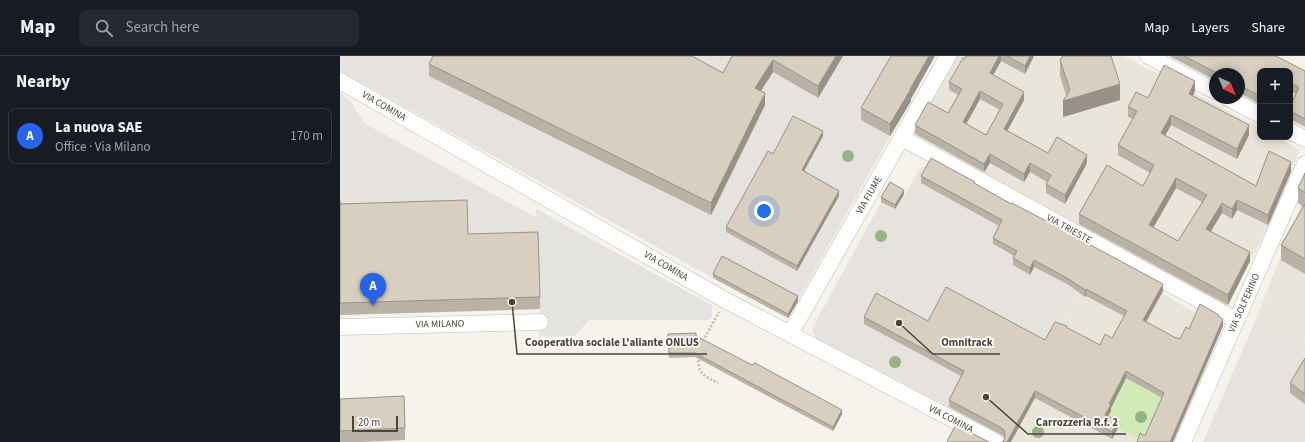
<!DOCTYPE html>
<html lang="en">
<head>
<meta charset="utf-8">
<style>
  :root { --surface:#171b24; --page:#242831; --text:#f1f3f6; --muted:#9ea1a6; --line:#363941; --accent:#2563eb }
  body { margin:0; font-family:"Source Sans 3",sans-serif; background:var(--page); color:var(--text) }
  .controls { position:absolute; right:12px; top:12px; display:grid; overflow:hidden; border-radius:8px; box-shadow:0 2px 10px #0003 }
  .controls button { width:36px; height:36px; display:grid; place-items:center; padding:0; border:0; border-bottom:1px solid var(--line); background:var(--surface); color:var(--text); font:20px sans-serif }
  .compass { position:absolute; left:869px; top:12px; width:36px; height:36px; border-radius:50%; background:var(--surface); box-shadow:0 2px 10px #0003; rotate:136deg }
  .scale { position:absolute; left:12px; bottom:10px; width:46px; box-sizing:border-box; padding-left:4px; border:2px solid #4b4439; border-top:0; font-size:11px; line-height:14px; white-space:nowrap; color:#4b4439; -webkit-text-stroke:3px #fff; paint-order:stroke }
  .you { position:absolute; left:424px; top:155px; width:14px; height:14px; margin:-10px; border:3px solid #fff; border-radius:50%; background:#1a73e8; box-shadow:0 0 0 6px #1a73e833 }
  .badge { display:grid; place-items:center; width:26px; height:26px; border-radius:50%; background:var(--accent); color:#fff; font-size:13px; font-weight:700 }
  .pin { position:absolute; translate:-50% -33px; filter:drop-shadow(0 1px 2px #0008) }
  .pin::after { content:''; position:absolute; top:21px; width:14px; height:12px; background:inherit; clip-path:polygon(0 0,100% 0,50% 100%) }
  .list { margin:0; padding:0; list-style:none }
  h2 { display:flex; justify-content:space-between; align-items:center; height:52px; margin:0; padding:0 16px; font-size:17px }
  h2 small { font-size:13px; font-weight:400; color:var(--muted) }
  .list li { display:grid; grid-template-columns:26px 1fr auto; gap:12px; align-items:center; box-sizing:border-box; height:56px; margin:0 8px 8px; padding:0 8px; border:1px solid var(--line); border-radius:8px }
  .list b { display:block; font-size:15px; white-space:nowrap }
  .list p { margin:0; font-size:13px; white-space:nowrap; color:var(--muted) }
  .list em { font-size:13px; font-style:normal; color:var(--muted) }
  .icon { flex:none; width:22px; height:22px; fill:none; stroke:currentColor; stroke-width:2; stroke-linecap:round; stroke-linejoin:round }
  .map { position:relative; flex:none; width:965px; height:386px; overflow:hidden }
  header { display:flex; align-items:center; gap:24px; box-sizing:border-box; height:56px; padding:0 20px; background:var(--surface); border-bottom:1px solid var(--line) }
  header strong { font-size:19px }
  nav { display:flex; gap:22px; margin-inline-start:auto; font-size:14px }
  .search { width:280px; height:36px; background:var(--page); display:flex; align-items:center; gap:10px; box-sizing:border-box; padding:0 14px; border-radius:8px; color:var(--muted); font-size:15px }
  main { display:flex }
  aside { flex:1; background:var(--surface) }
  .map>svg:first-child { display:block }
</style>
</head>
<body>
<header>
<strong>Map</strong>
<div class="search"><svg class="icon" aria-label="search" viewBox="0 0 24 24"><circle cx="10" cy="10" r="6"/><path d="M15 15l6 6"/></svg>Search here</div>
<nav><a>Map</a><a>Layers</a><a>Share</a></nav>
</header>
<main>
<aside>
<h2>Nearby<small></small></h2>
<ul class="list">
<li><span class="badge">A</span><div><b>La nuova SAE</b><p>Office · Via Milano</p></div><em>170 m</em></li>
</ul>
</aside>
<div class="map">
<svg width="965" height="386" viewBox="0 0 965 386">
  <rect width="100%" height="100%" fill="#f6f3ec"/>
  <g fill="#eae5da">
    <path d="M617 0H784L920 72V81H936L960 94 929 169 887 250 760 182 573 77Z"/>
    <path d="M965 138V288L917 261Z"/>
    <path d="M653 188 822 236V237L858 258 883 270 833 386H675L672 384 695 343 717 273 737 235Z"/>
  </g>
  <g fill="#e6e2dd">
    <path d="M0 0H595L448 262 373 222 0 15Z"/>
    <path d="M0 37 11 46 24 67 197 162 200 253 0 259Z"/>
    <path d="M589 110 671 155 653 189 737 234 717 273 693 341 695 342 672 384 476 282 473 277V271L550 130 565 139 580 112Z"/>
    <path d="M917 261 965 288V386H863Z"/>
  </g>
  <path fill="#d2eab5" d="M786 322 824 344 806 386 765 366 769 355Z"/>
  <path fill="#e5e3e0" d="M196 153 372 249V261L368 264H249L235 280 199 281 200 253Z"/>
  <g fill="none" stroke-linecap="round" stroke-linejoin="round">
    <defs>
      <g id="minor">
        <path d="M808 0 875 35"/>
        <path d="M0 25 385 244 656 386"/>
        <path d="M888 42 920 59"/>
        <path d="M950 75 965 83"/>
        <path d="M562 82 896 264"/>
        <path d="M0 271 200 266"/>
        <path d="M450 278 608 0"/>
        <path d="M843 386 965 108"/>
      </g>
    </defs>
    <use href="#minor" stroke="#c2bbae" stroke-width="17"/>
    <g stroke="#c4b79f" stroke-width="2.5" stroke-dasharray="2 2" stroke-linecap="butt">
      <path d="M363 285 379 256"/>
      <path d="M359 300C357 318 363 319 378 327"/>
    </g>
    <use href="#minor" stroke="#fff" stroke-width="16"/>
  </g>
  <g fill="#97b381">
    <circle cx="508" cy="100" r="6"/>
    <circle cx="541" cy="180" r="6"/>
    <circle cx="555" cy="306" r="6"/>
    <circle cx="801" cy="361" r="6"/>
    <circle cx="698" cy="376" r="6"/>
  </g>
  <g fill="#bab2a6" fill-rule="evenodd">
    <path d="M392 0H503L478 42 433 16 421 35 425 49 371 159 89 20V8L383 17Z"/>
    <path d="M626 0H694L685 18 661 5 653 19 684 44 667 75 708 97 747 107 725 148 706 137V128L707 126 690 116 684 126 650 107 644 116 575 78V69L608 57 618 39 609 34V26ZM640 43 660 54 646 79 626 68Z"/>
    <path d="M831 0H936L965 15V71L950 63V51L956 38 950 35V15H920V48L899 37V18H875V24L831 1Z"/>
    <path d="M720 4 780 44 723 61 726 39 720 20Z"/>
    <path d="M855 35 853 40 909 79 897 103 831 69 825 79 916 130 951 116 928 169 897 154 892 163 882 157 871 175 910 205 888 249 739 168V158L803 130 810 117 778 99V89L793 63 788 61V51L808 42ZM836 132 862 146 838 185 813 172Z"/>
    <path d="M571 43V45L550 80 521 64V52Z"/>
    <path d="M483 80 464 115 499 140 457 215 386 176V171L433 98Z"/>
    <path d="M965 117V218L941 204V189L963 151 958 147V132Z"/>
    <path d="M581 120 635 128 823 235 806 266 834 281 840 283 849 273 879 261 883 270 805 380 822 342 786 322 771 352V355L768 360 778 372 772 383 695 342 665 383 664 381 660 378 609 351V344L621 320 524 268V261L588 265 705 284 727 272 760 289 772 282 784 260 746 240 745 241 727 228 694 211 690 219 673 209V202L674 200 653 188V182L659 170 581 127Z"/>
    <path d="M564 138 555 153 541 146V141Z"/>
    <path d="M0 145V148L128 178 200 241V253L0 259Z"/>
    <path d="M373 218 458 245 448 262 373 222Z"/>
    <path d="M328 278 356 280 502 358 493 375 355 301 329 302Z"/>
    <path d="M965 302V348L950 337V327Z"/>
    <path d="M0 343 65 372V384L22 386H0Z"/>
  </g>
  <g fill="#979187">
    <path d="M496 0H503L478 42V30Z"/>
    <path d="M589 0H595L571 43V45L550 80V68Z"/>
    <path d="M659 0H661V5L650 25V17Z"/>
    <path d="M690 0H694L685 18V10Z"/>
    <path d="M433 4V16L415 44V32Z"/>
    <path d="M855 25V35L849 48V38Z"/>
    <path d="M780 28V44L723 61V45Z"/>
    <path d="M640 35V43L623 74V66Z"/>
    <path d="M684 36V44L664 81V73Z"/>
    <path d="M425 37V49L371 159V147Z"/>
    <path d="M831 59V69L821 87V77Z"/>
    <path d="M909 69V79L897 103V93Z"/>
    <path d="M483 75V80L462 119V114Z"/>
    <path d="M650 98V107L644 116V108Z"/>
    <path d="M747 99V107L725 148V139Z"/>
    <path d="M951 106V116L928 169V159Z"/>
    <path d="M690 107V116L684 126V118Z"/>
    <path d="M836 122V132L809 179V169Z"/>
    <path d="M564 134V138L555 153V149Z"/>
    <path d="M499 135V140L457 215V210Z"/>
    <path d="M897 144V154L892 163V153Z"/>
    <path d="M882 147V157L866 183V173Z"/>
    <path d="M910 196V205L888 249V239Z"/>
    <path d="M694 204V211L690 219V212Z"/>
    <path d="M823 228V235L803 271V264Z"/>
    <path d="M746 233V240L745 241V234Z"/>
    <path d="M458 240V245L448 262V258Z"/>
    <path d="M883 263V270L833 386H830Z"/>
    <path d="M786 315V322L771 352V355L765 366V359L769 348Z"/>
    <path d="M695 335V342L671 386H667Z"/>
    <path d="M502 354V358L493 375V371Z"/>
    <path d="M778 365V372L772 383V376Z"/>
  </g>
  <g fill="#d8cfc1" stroke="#979187" fill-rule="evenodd">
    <path d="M93 0H352L383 17 392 0H496L478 30 433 4 415 32 425 37 371 147 89 8Z"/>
    <path d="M551 0H589L570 33H571L550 68 521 52Z"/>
    <path d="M626 0H659L650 17 684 36 664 73 708 97 717 81 747 99 725 139 706 128 711 119 690 107 684 118 650 98 644 108 575 69 588 46 608 57 622 33 609 26 623 2 624 3ZM640 35 663 48 646 79 623 66Z"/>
    <path d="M667 0H690L685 10Z"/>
    <path d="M723 0H771L780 28 723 45 730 34 720 4Z"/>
    <path d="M844 0H936L965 15V63L950 55V51L959 31 950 27V15H920V40L899 29V18H879Z"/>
    <path d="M824 9 855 25 849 38 909 69 897 93 831 59 821 77 916 130 929 95 951 106 928 159 897 144 892 153 882 147 866 173 910 196 888 239 739 158 767 109 803 130 814 109 778 89 797 55 788 51 796 36 808 42ZM836 122 867 139 838 185 809 169Z"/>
    <path d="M453 60 483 75 462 114 499 135 457 210 386 171 428 95 433 98Z"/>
    <path d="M591 102 635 126 634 127 671 148 672 147 710 167 823 228 803 264 834 281 840 283 846 271 849 273 860 248 879 259 878 260 883 263 830 386H797L800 377 805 380 824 337 786 315 769 348H771L765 359 778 365 772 376 695 335 667 386H662L665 383V378L664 374 660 371 609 344 624 315 524 261 536 237 588 265 606 231 705 284 715 266 727 270 726 271 760 289 765 278 772 282 787 255 746 233 745 234 727 222 694 204 690 212 673 202 677 195 653 182 662 164 581 120Z"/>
    <path d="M965 117V137L958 132Z"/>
    <path d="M550 126 564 134 555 149 541 141Z"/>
    <path d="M127 144 128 178 198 176 200 241 0 247V145V148Z"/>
    <path d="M965 148V203L941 189Z"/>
    <path d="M382 200 458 240 448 258 373 218Z"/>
    <path d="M356 277V280L412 309 415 307 502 354 493 371 355 297H329L328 278Z"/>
    <path d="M965 302V338L950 327Z"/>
    <path d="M64 340 65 372 0 375V343Z"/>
    <path d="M616 369 649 386H609L607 385Z"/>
  </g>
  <g text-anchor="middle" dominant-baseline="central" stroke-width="3.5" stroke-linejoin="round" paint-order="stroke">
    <g font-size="10" fill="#4b4439" stroke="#fff">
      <text transform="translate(44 50) rotate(30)">VIA COMINA</text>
      <text transform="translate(529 139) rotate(-60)">VIA FIUME</text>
      <text transform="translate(729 173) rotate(29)">VIA TRIESTE</text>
      <text transform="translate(326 210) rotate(30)">VIA COMINA</text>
      <text transform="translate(904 247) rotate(-66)">VIA SOLFERINO</text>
      <text transform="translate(100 268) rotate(-1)">VIA MILANO</text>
      <text transform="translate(611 363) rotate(28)">VIA COMINA</text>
    </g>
  </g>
  <path fill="none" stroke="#4b4439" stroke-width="1.5" d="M172 246L177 298H367M559 267L593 298H660M646 341L688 378H786"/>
  <g fill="#4b4439" stroke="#fff" stroke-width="1.5">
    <circle cx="172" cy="246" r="4"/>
    <circle cx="559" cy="267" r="4"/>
    <circle cx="646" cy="341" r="4"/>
  </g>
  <g font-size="11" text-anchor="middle" font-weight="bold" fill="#4b4439" stroke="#fff" stroke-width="3.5" stroke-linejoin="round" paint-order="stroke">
    <text x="272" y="290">Cooperativa sociale L'aliante ONLUS</text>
    <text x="627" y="290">Omnitrack</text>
    <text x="737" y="370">Carrozzeria R.f. 2</text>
  </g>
</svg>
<div class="controls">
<button>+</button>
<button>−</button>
</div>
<svg class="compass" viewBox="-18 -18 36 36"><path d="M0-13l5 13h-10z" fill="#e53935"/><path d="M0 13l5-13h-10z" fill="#9ea1a6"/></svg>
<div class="scale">20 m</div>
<div class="you"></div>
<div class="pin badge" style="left:33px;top:250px">A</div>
</div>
</main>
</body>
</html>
